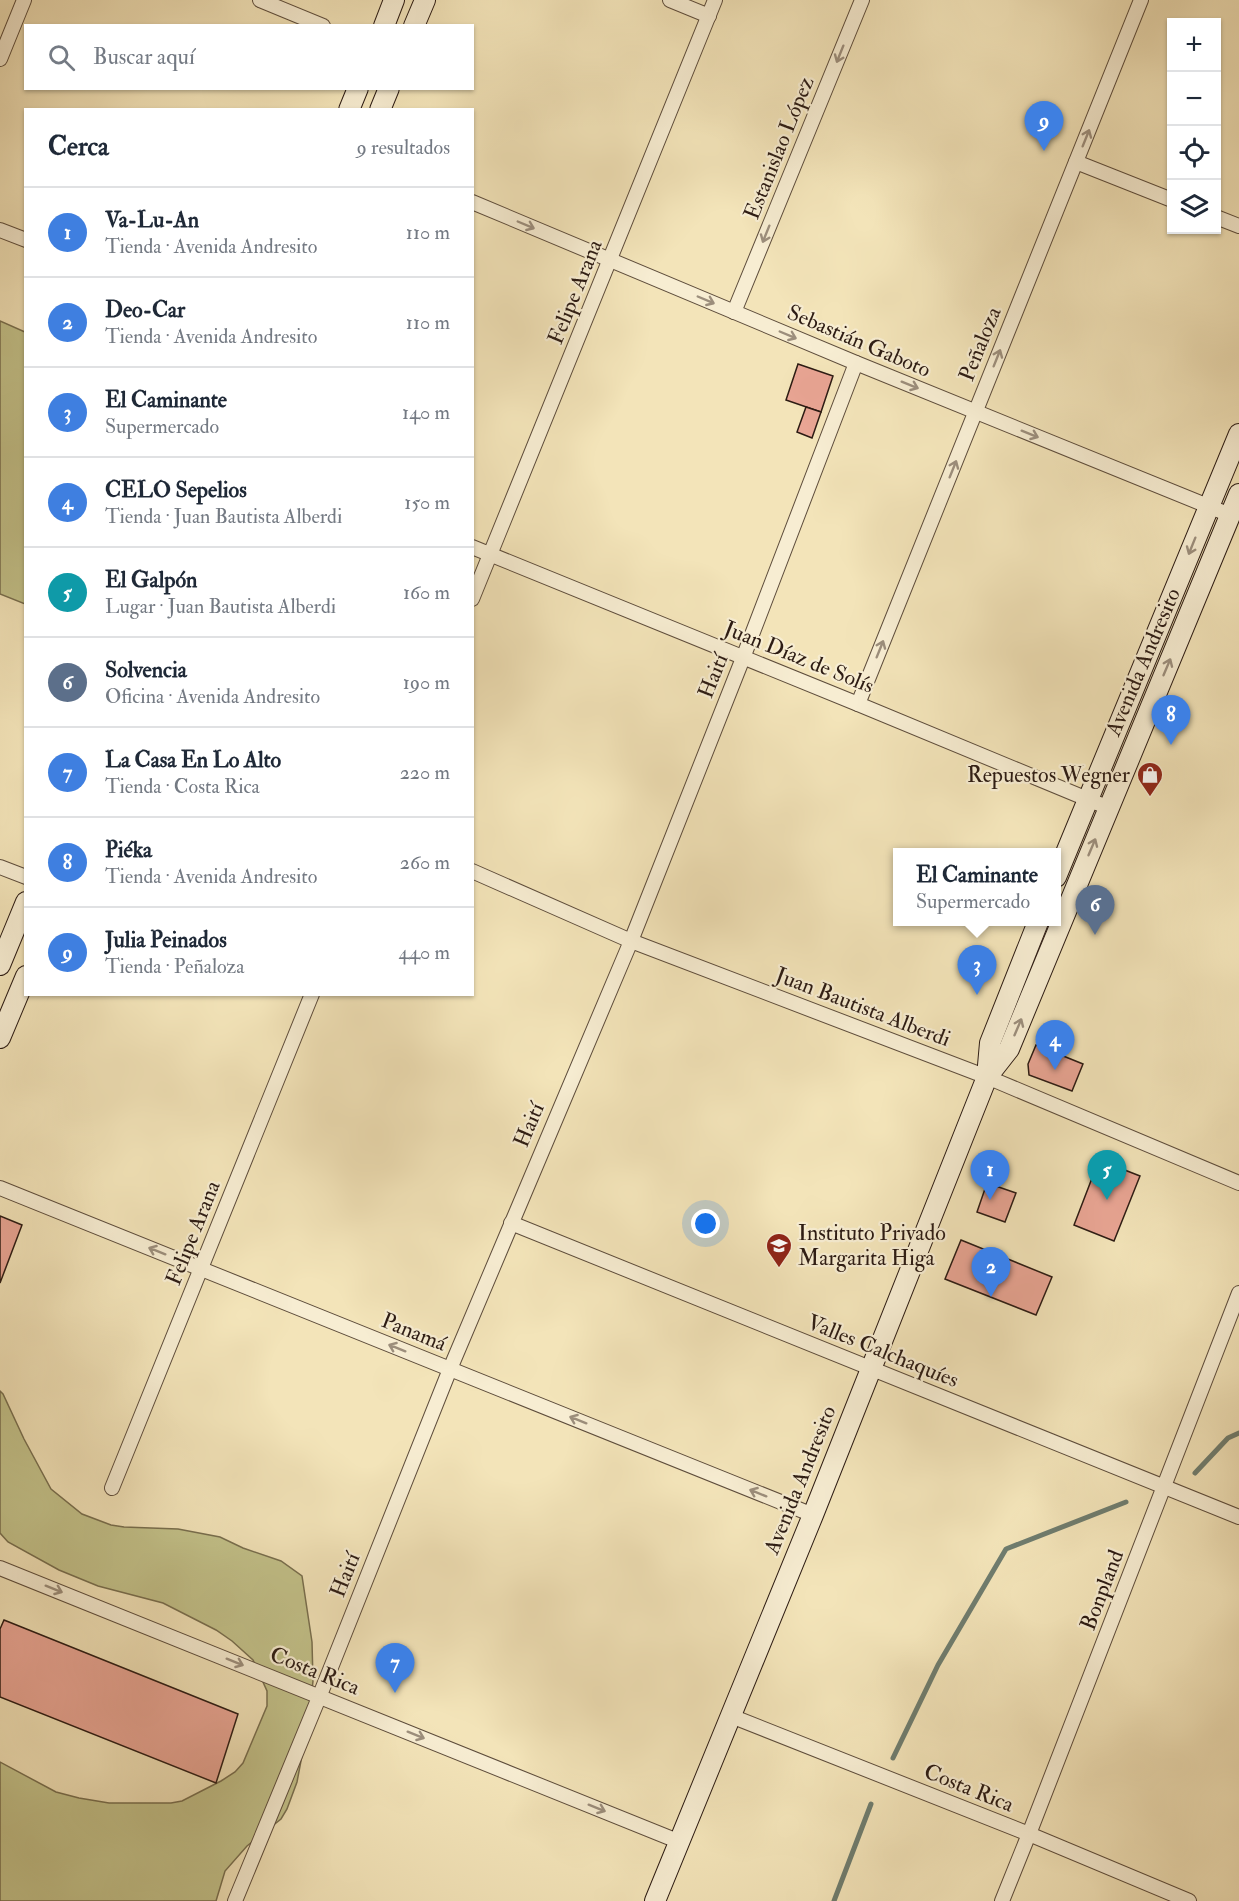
<!DOCTYPE html>
<html lang="es">
<head>
<meta charset="utf-8">
<style>
  :root { --surface:#fff; --page:#f2f2f3; --text:#1f2937; --muted:#747a83; --line:#e0e1e3; --accent:#db2777 }
  body { margin:0; font-family:"IM FELL Double Pica",serif; background:var(--page); color:var(--text) }
  .controls { position:absolute; right:18px; top:18px; display:grid; overflow:hidden; border-radius:0px; box-shadow:0 2px 4px #0004 }
  .controls button { width:54px; height:54px; display:grid; place-items:center; padding:0; border:0; border-bottom:2px solid var(--line); background:var(--surface); color:var(--text); font:30px sans-serif }
  .you { position:absolute; left:706px; top:1224px; width:21px; height:21px; margin:-15px; border:4px solid #fff; border-radius:50%; background:#1a73e8; box-shadow:0 0 0 9px #1a73e833 }
  .badge { display:grid; place-items:center; width:39px; height:39px; border-radius:50%; background:var(--accent); color:#fff; font-size:20px; font-weight:700 }
  .pin { position:absolute; translate:-50% -50px; filter:drop-shadow(0 2px 3px #0008) }
  .pin::after { content:''; position:absolute; top:32px; width:21px; height:18px; background:inherit; clip-path:polygon(0 0,100% 0,50% 100%) }
  .popup { position:absolute; left:893px; top:848px; width:168px; height:78px; box-sizing:border-box; display:grid; place-content:center; border-radius:0px; background:var(--surface); filter:drop-shadow(0 2px 4px #0005); font-size:20px; white-space:nowrap; color:var(--muted) }
  .popup b { font-size:22px; color:var(--text) }
  .popup::after { content:''; position:absolute; left:50%; top:100%; margin-left:-12px; border:12px solid transparent; border-top-color:var(--surface) }
  .list { margin:0; padding:0; list-style:none }
  h2 { display:flex; justify-content:space-between; align-items:center; height:78px; margin:0; padding:0 24px; font-size:26px }
  h2 small { font-size:20px; font-weight:400; color:var(--muted) }
  .list li { display:grid; grid-template-columns:39px 1fr auto; gap:18px; align-items:center; box-sizing:border-box; height:90px; padding:0 24px; border-top:2px solid var(--line) }
  .list b { display:block; font-size:22px; white-space:nowrap }
  .list p { margin:0; font-size:20px; white-space:nowrap; color:var(--muted) }
  .list em { font-size:20px; font-style:normal; color:var(--muted) }
  .icon { flex:none; width:33px; height:33px; fill:none; stroke:currentColor; stroke-width:2; stroke-linecap:round; stroke-linejoin:round }
  .map { position:relative; flex:none; width:1239px; height:1901px; overflow:hidden }
  .search { position:absolute; background:var(--surface); box-shadow:0 2px 4px #0004; left:24px; top:24px; width:450px; height:66px; display:flex; align-items:center; gap:15px; box-sizing:border-box; padding:0 21px; border-radius:0px; color:var(--muted); font-size:22px }
  .panel { position:absolute; background:var(--surface); box-shadow:0 2px 4px #0004; left:24px; top:108px; width:450px; height:888px; border-radius:0px }
  .map>svg:first-child { display:block }
</style>
</head>
<body>
<div class="map">
<svg width="1239" height="1901" viewBox="0 0 1239 1901">
  <rect width="100%" height="100%" fill="#f3e4b9"/>
  <filter id="stains"><feTurbulence type="fractalNoise" baseFrequency=".00333" numOctaves="4"/><feColorMatrix values="0 0 0 0 .2 0 0 0 0 .09 0 0 0 0 .02 0 0 0 .5 -.17"/></filter>
  <radialGradient id="worn" r=".72"><stop offset=".6" stop-color="#630" stop-opacity="0"/><stop offset="1" stop-color="#630" stop-opacity=".3"/></radialGradient>
  <g fill="#c3c28a" stroke="#786e4e" stroke-width="1.5">
    <path d="M0 321 25 332V604L0 594Z"/>
    <path d="M0 1391 3 1394 24 1439 51 1489 82 1514 111 1525 124 1527 178 1529 220 1537 243 1548 281 1561 302 1576 312 1642 313 1681 308 1724 297 1782 287 1809 281 1819 247 1846 225 1871 216 1901H0V1762L56 1792 79 1798 109 1803H171L182 1801 221 1781 235 1772 243 1763 267 1706V1691L253 1660 232 1641 216 1630 163 1603 98 1586 59 1570 8 1542 0 1533Z"/>
  </g>
  <g fill="none" stroke-linecap="round" stroke-linejoin="round">
    <g stroke="#6f7d6f" stroke-width="5">
      <path d="M1195 1473 1228 1438 1239 1433"/>
      <path d="M893 1758 938 1665 1006 1549 1126 1502"/>
      <path d="M834 1901 871 1804"/>
    </g>
  </g>
  <g fill="#e9a594" stroke="#2c1b13" stroke-width="1.5">
    <path d="M798 364 833 376 821 412 786 400Z"/>
    <path d="M806 407 821 412 812 438 797 432Z"/>
    <path d="M1036 1045 1083 1064 1072 1091 1029 1075 1028 1064Z"/>
    <path d="M1099 1160 1140 1176 1114 1241 1074 1225Z"/>
    <path d="M987 1183 1016 1193 1005 1222 977 1212Z"/>
    <path d="M0 1216 22 1225 0 1283Z"/>
    <path d="M961 1240 1052 1277 1036 1315 945 1279Z"/>
    <path d="M4 1620 238 1714 216 1783 0 1697V1629Z"/>
  </g>
  <g fill="none" stroke-linecap="round" stroke-linejoin="round">
    <defs>
      <g id="minor">
        <path d="M260 0 323 26"/>
        <path d="M670 0 709 16"/>
        <path d="M0 59 24 0"/>
        <path d="M1076 162 1172 200"/>
        <path d="M472 202 856 363 1230 515"/>
        <path d="M1216 217 1239 226"/>
        <path d="M0 230 26 240"/>
        <path d="M734 312 862 0"/>
        <path d="M472 547 858 704 1109 808"/>
        <path d="M472 599 715 0"/>
        <path d="M858 704 1141 0"/>
        <path d="M0 867 26 877"/>
        <path d="M472 871 631 941 987 1077 1239 1183"/>
        <path d="M0 1188 813 1515"/>
        <path d="M511 1223 1239 1517"/>
        <path d="M112 1488 312 994"/>
        <path d="M0 1568 680 1842"/>
        <path d="M731 1716 1029 1834 1189 1901"/>
        <path d="M235 1901 320 1695 450 1369 631 941 743 658 856 363"/>
        <path d="M1002 1901 1029 1834 1239 1293"/>
      </g>
      <g id="secondary">
        <path d="M384 26 394 0"/>
        <path d="M414 26 425 0"/>
        <path d="M349 110 358 88"/>
        <path d="M380 110 389 88"/>
        <path d="M1056 877 1239 434"/>
        <path d="M0 965 26 902"/>
        <path d="M0 1038 26 976"/>
        <path d="M987 1077 990 1043 1038 922"/>
        <path d="M655 1901 813 1515 987 1077 1009 1049 1239 494"/>
      </g>
    </defs>
    <use href="#minor" stroke="#5e4d3c" stroke-width="16"/>
    <use href="#secondary" stroke="#2c1b13" stroke-width="22"/>
    <use href="#minor" stroke="#f7edd2" stroke-width="14"/>
    <use href="#secondary" stroke="#f7edd2" stroke-width="20"/>
  </g>
  <defs><path id="oneway-shaft" d="M-6 0H5M1.5-3L5.5 0L1.5 3" fill="none" stroke-width="1.6" stroke-linecap="round" stroke-linejoin="round" transform="scale(1.5)"/></defs>
  <g stroke="#9c8e7c">
    <use href="#oneway-shaft" transform="translate(840 54) rotate(112)"/>
    <use href="#oneway-shaft" transform="translate(1086 138) rotate(-68)"/>
    <use href="#oneway-shaft" transform="translate(526 225) rotate(23)"/>
    <use href="#oneway-shaft" transform="translate(766 234) rotate(112)"/>
    <use href="#oneway-shaft" transform="translate(706 300) rotate(23)"/>
    <use href="#oneway-shaft" transform="translate(788 335) rotate(23)"/>
    <use href="#oneway-shaft" transform="translate(997 358) rotate(-68)"/>
    <use href="#oneway-shaft" transform="translate(910 385) rotate(22)"/>
    <use href="#oneway-shaft" transform="translate(1030 434) rotate(22)"/>
    <use href="#oneway-shaft" transform="translate(953 469) rotate(-68)"/>
    <use href="#oneway-shaft" transform="translate(1192 546) rotate(112)"/>
    <use href="#oneway-shaft" transform="translate(880 649) rotate(-68)"/>
    <use href="#oneway-shaft" transform="translate(1167 667) rotate(-67)"/>
    <use href="#oneway-shaft" transform="translate(1092 847) rotate(-67)"/>
    <use href="#oneway-shaft" transform="translate(1018 1027) rotate(-67)"/>
    <use href="#oneway-shaft" transform="translate(157 1251) rotate(-158)"/>
    <use href="#oneway-shaft" transform="translate(397 1348) rotate(-158)"/>
    <use href="#oneway-shaft" transform="translate(578 1420) rotate(-158)"/>
    <use href="#oneway-shaft" transform="translate(758 1493) rotate(-158)"/>
    <use href="#oneway-shaft" transform="translate(54 1589) rotate(22)"/>
    <use href="#oneway-shaft" transform="translate(235 1662) rotate(22)"/>
    <use href="#oneway-shaft" transform="translate(416 1735) rotate(22)"/>
    <use href="#oneway-shaft" transform="translate(597 1808) rotate(22)"/>
  </g>
  <defs>
    <symbol id="shop-pin" viewBox="-11 -11 22 30"><path d="M0 17L-7.5 6A9.5 9.5 0 1 1 7.5 6Z" fill="#8f2418" stroke="#f7edd2"/><path d="M-5-2.5h2.3a2.7 3.5 0 0 1 5.4 0H5L5.5 6h-11ZM-1.5-2.5h3a1.5 2.3 0 0 0-3 0Z" fill="#fff"/></symbol>
    <symbol id="school-pin" viewBox="-11 -11 22 30"><path d="M0 17L-7.5 6A9.5 9.5 0 1 1 7.5 6Z" fill="#8f2418" stroke="#f7edd2"/><path d="M0-5L7-2L0 1L-7-2ZM-4 1L0 2.5L4 1V4Q0 6-4 4Z" fill="#fff"/></symbol>
  </defs>
  <g fill-rule="evenodd">
    <use href="#shop-pin" x="1135" y="760" width="30" height="40"/>
    <use href="#school-pin" x="764" y="1231" width="30" height="40"/>
  </g>
  <g text-anchor="middle" dominant-baseline="central" stroke-width="4.5" stroke-linejoin="round" paint-order="stroke">
    <g font-size="22" fill="#2c1b13" stroke="#f7edd2">
      <text transform="translate(779 148) rotate(-68)">Estanislao López</text>
      <text transform="translate(575 292) rotate(-68)">Felipe Arana</text>
      <text transform="translate(859 341) rotate(23)">Sebastián Gaboto</text>
      <text transform="translate(980 344) rotate(-68)">Peñaloza</text>
      <text transform="translate(799 657) rotate(22)">Juan Díaz de Solís</text>
      <text transform="translate(1143 662) rotate(-67)">Avenida Andresito</text>
      <text transform="translate(713 676) rotate(-68)">Haití</text>
      <text transform="translate(863 1007) rotate(21)">Juan Bautista Alberdi</text>
      <text transform="translate(529 1125) rotate(-67)">Haití</text>
      <text transform="translate(193 1233) rotate(-68)">Felipe Arana</text>
      <text transform="translate(414 1332) rotate(22)">Panamá</text>
      <text transform="translate(883 1351) rotate(22)">Valles Calchaquíes</text>
      <text transform="translate(800 1480) rotate(-68)">Avenida Andresito</text>
      <text transform="translate(345 1575) rotate(-68)">Haití</text>
      <text transform="translate(1102 1590) rotate(-69)">Bonpland</text>
      <text transform="translate(315 1671) rotate(22)">Costa Rica</text>
      <text transform="translate(969 1788) rotate(22)">Costa Rica</text>
    </g>
    <g font-size="22" fill="#2c1b13" stroke="#f7edd2" text-anchor="end">
      <text x="1130" y="775">Repuestos Wegner</text>
      <text x="798" y="1233" text-anchor="start">Instituto Privado<tspan x="798" dy="25">Margarita Higa</tspan></text>
    </g>
  </g>
  <rect width="100%" height="100%" filter="url(#stains)"/>
  <rect width="100%" height="100%" fill="url(#worn)"/>
</svg>
<div class="controls">
<button>+</button>
<button>−</button>
<button><svg class="icon" aria-label="locate" viewBox="0 0 24 24"><circle cx="12" cy="12" r="6"/><path d="M12 2v4M12 18v4M2 12h4M18 12h4"/></svg></button>
<button><svg class="icon" aria-label="layers" viewBox="0 0 24 24"><path d="M12 4l9 5-9 5-9-5zM3 14l9 5 9-5"/></svg></button>
</div>
<div class="you"></div>
<div class="pin badge" style="left:990px;top:1200px;background:#3f7fe0">1</div>
<div class="pin badge" style="left:991px;top:1297px;background:#3f7fe0">2</div>
<div class="pin badge" style="left:977px;top:995px;background:#3f7fe0">3</div>
<div class="popup"><b>El Caminante</b>Supermercado</div>
<div class="pin badge" style="left:1055px;top:1070px;background:#3f7fe0">4</div>
<div class="pin badge" style="left:1107px;top:1200px;background:#0f9aa8">5</div>
<div class="pin badge" style="left:1095px;top:935px;background:#5c6f8a">6</div>
<div class="pin badge" style="left:395px;top:1693px;background:#3f7fe0">7</div>
<div class="pin badge" style="left:1171px;top:745px;background:#3f7fe0">8</div>
<div class="pin badge" style="left:1044px;top:151px;background:#3f7fe0">9</div>
<div class="search"><svg class="icon" aria-label="search" viewBox="0 0 24 24"><circle cx="10" cy="10" r="6"/><path d="M15 15l6 6"/></svg>Buscar aquí</div>
<section class="panel">
<h2>Cerca<small>9 resultados</small></h2>
<ul class="list">
<li><span class="badge" style="background:#3f7fe0">1</span><div><b>Va-Lu-An</b><p>Tienda · Avenida Andresito</p></div><em>110 m</em></li>
<li><span class="badge" style="background:#3f7fe0">2</span><div><b>Deo-Car</b><p>Tienda · Avenida Andresito</p></div><em>110 m</em></li>
<li><span class="badge" style="background:#3f7fe0">3</span><div><b>El Caminante</b><p>Supermercado</p></div><em>140 m</em></li>
<li><span class="badge" style="background:#3f7fe0">4</span><div><b>CELO Sepelios</b><p>Tienda · Juan Bautista Alberdi</p></div><em>150 m</em></li>
<li><span class="badge" style="background:#0f9aa8">5</span><div><b>El Galpón</b><p>Lugar · Juan Bautista Alberdi</p></div><em>160 m</em></li>
<li><span class="badge" style="background:#5c6f8a">6</span><div><b>Solvencia</b><p>Oficina · Avenida Andresito</p></div><em>190 m</em></li>
<li><span class="badge" style="background:#3f7fe0">7</span><div><b>La Casa En Lo Alto</b><p>Tienda · Costa Rica</p></div><em>220 m</em></li>
<li><span class="badge" style="background:#3f7fe0">8</span><div><b>Piéka</b><p>Tienda · Avenida Andresito</p></div><em>260 m</em></li>
<li><span class="badge" style="background:#3f7fe0">9</span><div><b>Julia Peinados</b><p>Tienda · Peñaloza</p></div><em>440 m</em></li>
</ul>
</section>
</div>
</body>
</html>
